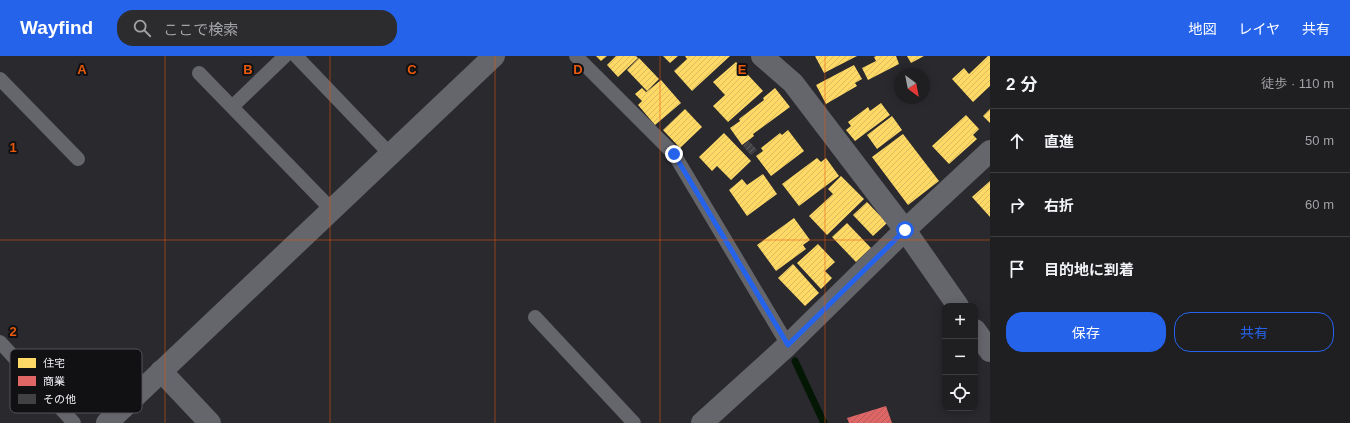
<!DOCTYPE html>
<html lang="ja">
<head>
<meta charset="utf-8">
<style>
  :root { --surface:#1f1f22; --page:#2c2c2f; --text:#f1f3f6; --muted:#a1a2a5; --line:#3c3d40; --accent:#2563eb }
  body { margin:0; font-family:Helvetica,"Noto Sans JP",sans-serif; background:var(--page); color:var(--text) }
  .controls { position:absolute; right:12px; bottom:12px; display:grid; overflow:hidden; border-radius:8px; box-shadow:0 2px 10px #0003 }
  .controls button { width:36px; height:36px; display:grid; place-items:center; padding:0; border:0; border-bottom:1px solid var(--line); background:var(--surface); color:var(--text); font:20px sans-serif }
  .compass { position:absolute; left:894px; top:12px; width:36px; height:36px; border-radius:50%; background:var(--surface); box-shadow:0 2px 10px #0003; rotate:148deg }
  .stop { position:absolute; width:12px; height:12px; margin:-9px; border:3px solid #2563eb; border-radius:50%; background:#fff }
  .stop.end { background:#2563eb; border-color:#fff; box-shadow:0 1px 4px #0008 }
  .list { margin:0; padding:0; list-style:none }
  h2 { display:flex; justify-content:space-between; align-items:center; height:52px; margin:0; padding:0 16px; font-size:17px }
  h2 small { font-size:13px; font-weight:400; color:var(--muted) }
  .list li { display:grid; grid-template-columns:26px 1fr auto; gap:12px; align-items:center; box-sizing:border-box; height:64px; padding:0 16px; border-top:1px solid var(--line) }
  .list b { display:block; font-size:15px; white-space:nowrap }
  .list em { font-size:13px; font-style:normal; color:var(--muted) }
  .actions { display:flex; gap:8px; padding:12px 16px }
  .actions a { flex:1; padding:9px 0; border:1px solid var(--accent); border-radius:16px; text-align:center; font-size:14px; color:var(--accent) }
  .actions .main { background:var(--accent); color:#fff }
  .icon { flex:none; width:22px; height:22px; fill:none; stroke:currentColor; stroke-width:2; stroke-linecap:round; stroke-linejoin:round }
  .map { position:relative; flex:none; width:990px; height:367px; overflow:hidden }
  header { display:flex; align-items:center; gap:24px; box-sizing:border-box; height:56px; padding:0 20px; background:var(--accent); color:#fff }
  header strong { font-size:19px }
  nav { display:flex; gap:22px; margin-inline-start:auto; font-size:14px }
  .search { width:280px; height:36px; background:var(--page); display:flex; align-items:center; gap:10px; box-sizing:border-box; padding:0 14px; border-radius:16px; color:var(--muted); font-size:15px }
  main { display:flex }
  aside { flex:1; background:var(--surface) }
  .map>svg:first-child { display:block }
</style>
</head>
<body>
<header>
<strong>Wayfind</strong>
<div class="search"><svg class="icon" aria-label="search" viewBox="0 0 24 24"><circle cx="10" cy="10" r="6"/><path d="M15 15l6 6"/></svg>ここで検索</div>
<nav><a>地図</a><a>レイヤ</a><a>共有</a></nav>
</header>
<main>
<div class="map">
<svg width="990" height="367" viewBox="0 0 990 367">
  <defs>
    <pattern id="homes-hatch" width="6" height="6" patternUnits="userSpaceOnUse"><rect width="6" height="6" fill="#ffd966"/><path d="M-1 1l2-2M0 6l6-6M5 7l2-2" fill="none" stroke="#dabc60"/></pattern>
    <pattern id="shops-hatch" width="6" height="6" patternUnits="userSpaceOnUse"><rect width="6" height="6" fill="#e06666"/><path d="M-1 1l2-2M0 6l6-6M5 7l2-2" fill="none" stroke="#b25d5e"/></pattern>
    <pattern id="building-hatch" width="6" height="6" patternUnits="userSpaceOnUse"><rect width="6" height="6" fill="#414144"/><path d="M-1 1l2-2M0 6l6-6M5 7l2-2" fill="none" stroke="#5d5d60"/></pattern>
  </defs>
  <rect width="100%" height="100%" fill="#29292e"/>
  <g fill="url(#homes-hatch)">
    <path d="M596 0H607L601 5Z"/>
    <path d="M616 0H636L638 2 618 21 607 9Z"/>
    <path d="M663 0H678L670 7Z"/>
    <path d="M685 0H730L692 35 674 15 687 3Z"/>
    <path d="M815 0H857L824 17Z"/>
    <path d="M876 0H896L899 8 868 24 862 12 876 5 874 1Z"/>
    <path d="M907 0H924L911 7Z"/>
    <path d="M988 0H990V30L973 46 952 23 964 12 969 18Z"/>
    <path d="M639 2 659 23 647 35 627 14Z"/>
    <path d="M736 6 763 35 728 66 713 50 725 39 713 26Z"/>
    <path d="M854 9 862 23 855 27 857 30 826 48 816 29Z"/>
    <path d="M661 24 681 47 655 69 638 49 642 45 635 38 642 32 646 36 645 37Z"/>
    <path d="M775 32 790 51 753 78 754 80 742 89 730 72 740 65 739 63 764 44 763 42Z"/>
    <path d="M881 47 890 59 855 85 846 74 851 70 848 66 868 51 870 55Z"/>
    <path d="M685 53 702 71 680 92 663 74Z"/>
    <path d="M990 53V67L983 60Z"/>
    <path d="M966 59 979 73 973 79 977 83 949 108 932 90Z"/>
    <path d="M892 60 902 74 877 93 867 79Z"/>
    <path d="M788 74 804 95 771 120 756 100 763 95 761 92 780 77 782 79Z"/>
    <path d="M724 77 751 105 731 124 717 110 712 115 699 101Z"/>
    <path d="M903 78 939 125 908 149 872 101Z"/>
    <path d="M817 102 821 106 826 102 839 120 799 150 782 128Z"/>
    <path d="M763 118 777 138 747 160 729 134 742 123 747 129Z"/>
    <path d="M841 120 864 143 827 179 809 160 833 138 828 133Z"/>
    <path d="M990 125V161L972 141Z"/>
    <path d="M867 146 887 167 873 180 853 159Z"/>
    <path d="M794 162 810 184 803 189 806 193 776 215 757 189Z"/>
    <path d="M847 167 871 192 856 206 832 181Z"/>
    <path d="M818 188 835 206 825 215 832 222 821 233 797 207Z"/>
    <path d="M793 208 819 237 805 250 778 222Z"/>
  </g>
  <path fill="url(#shops-hatch)" d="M886 350 892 367H849L847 362Z"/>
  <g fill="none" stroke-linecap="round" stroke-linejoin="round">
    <path stroke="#041604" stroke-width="7" d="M795 305 824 367"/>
  </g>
  <path fill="url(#building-hatch)" d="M749 85 757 94 751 99 743 90Z"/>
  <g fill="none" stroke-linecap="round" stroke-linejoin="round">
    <g stroke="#65656c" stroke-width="14">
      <path d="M296 0 390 98"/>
      <path d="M576 0 674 98 788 289"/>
      <path d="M199 17 332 154"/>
      <path d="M0 23 78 103"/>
      <path d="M233 50 285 0"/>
      <path d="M535 261 634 367"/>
      <path d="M0 286 74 367"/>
    </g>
    <g stroke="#65656c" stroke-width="22">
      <path d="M762 0 793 27 905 174 958 250"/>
      <path d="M975 274 990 295"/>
      <path d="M161 315 210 367"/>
      <path d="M107 367 494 0"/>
      <path d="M702 367 788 289 905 174 990 95"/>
    </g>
  </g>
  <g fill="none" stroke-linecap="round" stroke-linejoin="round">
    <path stroke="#2563eb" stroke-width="5" d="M674 98 788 289 905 174"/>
  </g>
  <path fill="none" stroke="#e8590c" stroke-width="1" stroke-opacity="0.55" d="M165 0V367M330 0V367M495 0V367M660 0V367M825 0V367M0 184H990"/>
  <rect x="10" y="293" width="132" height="64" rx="6" fill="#111114" stroke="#545458" stroke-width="1"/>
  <rect x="18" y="302" width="18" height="10" fill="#ffd966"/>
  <rect x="18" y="320" width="18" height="10" fill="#e06666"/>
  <rect x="18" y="338" width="18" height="10" fill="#414144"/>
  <g font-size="11" fill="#f1f1f6">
    <text x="43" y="311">住宅</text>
    <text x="43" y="329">商業</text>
    <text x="43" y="347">その他</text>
  </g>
  <g font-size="13" text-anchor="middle" font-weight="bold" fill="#e8590c" stroke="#111114" stroke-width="4" stroke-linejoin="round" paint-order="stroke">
    <text x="82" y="18">A</text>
    <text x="248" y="18">B</text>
    <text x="412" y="18">C</text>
    <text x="578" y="18">D</text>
    <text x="742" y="18">E</text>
    <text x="13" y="96">1</text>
    <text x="13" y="280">2</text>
  </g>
</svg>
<div class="controls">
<button>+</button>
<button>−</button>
<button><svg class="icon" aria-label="locate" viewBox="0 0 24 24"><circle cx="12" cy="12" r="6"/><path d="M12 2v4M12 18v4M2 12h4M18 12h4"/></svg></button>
</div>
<svg class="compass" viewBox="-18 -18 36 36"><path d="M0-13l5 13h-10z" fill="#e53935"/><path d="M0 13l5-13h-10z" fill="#a1a2a5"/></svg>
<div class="stop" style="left:905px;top:174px"></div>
<div class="stop end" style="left:674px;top:98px"></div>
</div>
<aside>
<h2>2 分<small>徒歩 · 110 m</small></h2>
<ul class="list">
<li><svg class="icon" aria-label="ahead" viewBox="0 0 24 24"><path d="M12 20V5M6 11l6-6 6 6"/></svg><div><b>直進</b></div><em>50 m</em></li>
<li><svg class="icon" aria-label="right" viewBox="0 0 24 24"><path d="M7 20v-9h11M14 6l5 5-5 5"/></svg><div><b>右折</b></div><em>60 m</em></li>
<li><svg class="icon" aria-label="arrive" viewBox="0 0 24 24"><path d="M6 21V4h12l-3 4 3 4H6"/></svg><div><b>目的地に到着</b></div></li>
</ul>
<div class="actions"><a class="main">保存</a><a>共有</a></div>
</aside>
</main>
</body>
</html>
